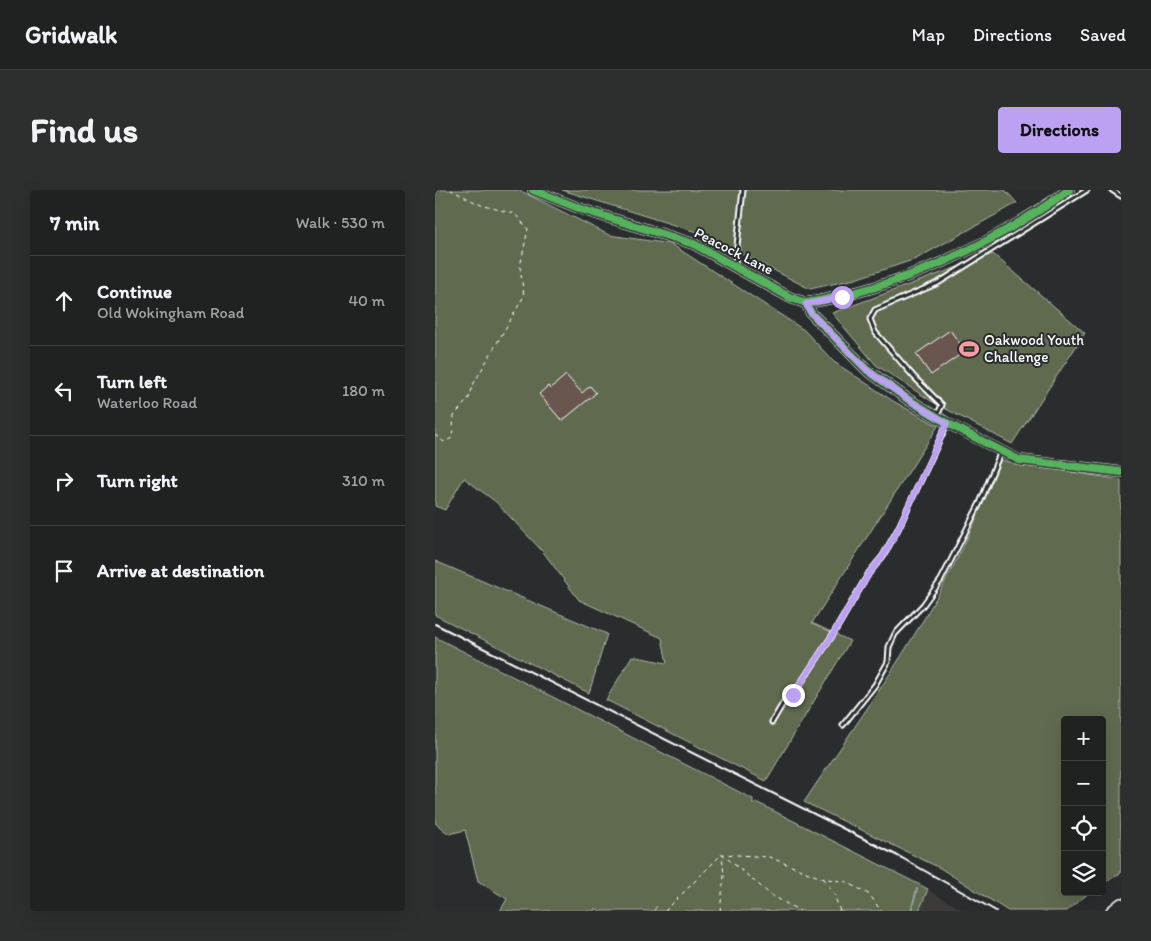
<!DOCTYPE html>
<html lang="en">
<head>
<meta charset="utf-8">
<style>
  :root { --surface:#202222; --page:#2d2f2f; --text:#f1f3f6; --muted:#a2a4a5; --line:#3d3f40; --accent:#bca0f2 }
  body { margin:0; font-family:Itim,sans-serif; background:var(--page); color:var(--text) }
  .controls { position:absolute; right:15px; bottom:15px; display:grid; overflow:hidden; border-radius:5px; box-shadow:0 5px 20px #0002 }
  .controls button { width:45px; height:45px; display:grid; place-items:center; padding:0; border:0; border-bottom:1px solid var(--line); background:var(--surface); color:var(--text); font:25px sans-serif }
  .stop { position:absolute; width:15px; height:15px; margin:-11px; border:4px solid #bca0f2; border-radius:50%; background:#fff }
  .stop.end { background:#bca0f2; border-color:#fff; box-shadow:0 1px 5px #0008 }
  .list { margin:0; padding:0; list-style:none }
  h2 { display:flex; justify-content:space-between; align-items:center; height:65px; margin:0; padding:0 20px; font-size:21px }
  h2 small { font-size:16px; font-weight:400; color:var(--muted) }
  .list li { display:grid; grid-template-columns:32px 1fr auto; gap:15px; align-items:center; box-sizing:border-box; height:90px; padding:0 20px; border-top:1px solid var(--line) }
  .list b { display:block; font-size:19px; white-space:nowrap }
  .list p { margin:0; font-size:16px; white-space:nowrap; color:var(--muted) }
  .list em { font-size:16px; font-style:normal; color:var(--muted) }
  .icon { flex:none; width:28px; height:28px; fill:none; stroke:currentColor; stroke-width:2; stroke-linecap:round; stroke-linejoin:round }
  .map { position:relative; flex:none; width:686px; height:721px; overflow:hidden; border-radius:5px }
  header { display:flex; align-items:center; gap:30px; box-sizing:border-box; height:70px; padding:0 25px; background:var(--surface); border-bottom:1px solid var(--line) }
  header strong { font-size:24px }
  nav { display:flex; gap:28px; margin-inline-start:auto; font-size:18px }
  .intro { display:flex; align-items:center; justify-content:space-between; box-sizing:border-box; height:120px; padding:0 30px }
  h1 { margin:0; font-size:35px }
  .button { padding:12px 22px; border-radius:5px; background:var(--accent); color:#111; font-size:18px; font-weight:700 }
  main { display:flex; gap:30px; padding:0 30px }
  aside { flex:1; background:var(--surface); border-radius:5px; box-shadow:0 5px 20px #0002 }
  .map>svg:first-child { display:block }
</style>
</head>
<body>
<header>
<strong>Gridwalk</strong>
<nav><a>Map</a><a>Directions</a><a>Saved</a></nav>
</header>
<div class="intro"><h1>Find us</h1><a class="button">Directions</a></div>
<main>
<aside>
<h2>7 min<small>Walk · 530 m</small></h2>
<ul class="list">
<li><svg class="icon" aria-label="ahead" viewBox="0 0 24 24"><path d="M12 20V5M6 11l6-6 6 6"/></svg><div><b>Continue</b><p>Old Wokingham Road</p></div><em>40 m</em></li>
<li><svg class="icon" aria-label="left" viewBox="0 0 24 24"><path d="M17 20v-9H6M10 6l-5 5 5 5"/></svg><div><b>Turn left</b><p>Waterloo Road</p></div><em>180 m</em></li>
<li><svg class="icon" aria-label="right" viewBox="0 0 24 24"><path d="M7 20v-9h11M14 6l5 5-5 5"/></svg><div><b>Turn right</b></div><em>310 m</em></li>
<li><svg class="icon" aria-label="arrive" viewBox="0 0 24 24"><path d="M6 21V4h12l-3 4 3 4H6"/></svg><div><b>Arrive at destination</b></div></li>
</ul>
</aside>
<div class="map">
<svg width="686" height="721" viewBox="0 0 686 721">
  <rect width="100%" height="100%" fill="#2a2d2e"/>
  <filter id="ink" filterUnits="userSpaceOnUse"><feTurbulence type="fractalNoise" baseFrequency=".02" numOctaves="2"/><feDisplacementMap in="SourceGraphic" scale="10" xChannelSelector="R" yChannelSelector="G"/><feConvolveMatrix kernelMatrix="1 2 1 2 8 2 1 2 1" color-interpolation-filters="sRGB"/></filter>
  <g filter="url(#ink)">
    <path fill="#3c3a38" d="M485 696 493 700 529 721H475Z"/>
    <g fill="#606a50" stroke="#b0b4a8">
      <path d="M0 0H84L174 45 236 54 369 140 399 172 458 211 503 236 377 433 415 451 331 591 171 510 197 466 232 473 227 448 144 410 109 363 61 312 29 288 10 320 0 316Z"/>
      <path d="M127 0H570L582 13 481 69 420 89 375 99 271 45Z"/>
      <path d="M558 64 650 143 577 254 496 211 441 175 397 123Z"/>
      <path d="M564 270 686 290V683L667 694V530H630V702H655L632 721H573L505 678 369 612C421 534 476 458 519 375 537 341 551 306 564 270Z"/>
      <path d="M0 371 172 444 154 503 0 425Z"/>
      <path d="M0 447 318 609V615L321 612 493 699 484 721H219L222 716 218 721H165L160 718 159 721H65L72 709 43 691 30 640 14 644 0 633Z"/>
    </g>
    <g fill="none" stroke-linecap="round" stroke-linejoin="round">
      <path stroke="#93a3a9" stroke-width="2" d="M476 721 482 699"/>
    </g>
    <g fill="#67574f" stroke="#fff">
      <path d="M515 140 530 161 496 185 481 164Z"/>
      <path d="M131 185 147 203 155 196 161 203 127 231 104 204 113 196 115 199Z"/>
    </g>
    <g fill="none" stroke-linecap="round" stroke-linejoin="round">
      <defs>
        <g id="lane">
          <path d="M677 0 686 6"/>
          <path d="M300 74 308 0"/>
          <path d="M502 226 507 215 479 187 440 142 435 129 440 120 503 93 652 0"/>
          <path d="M337 532 350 510 358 505 397 446 434 383 448 366 463 339 512 234"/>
          <path d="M408 535 440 495 453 472 454 457 460 444 488 415 506 390 545 313 566 261"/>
        </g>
        <g id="secondary">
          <path d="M98 0 149 20 259 54 356 108 371 113"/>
          <path d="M371 113 376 123 432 180 474 210 512 233 584 270 686 282"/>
          <path d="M371 113C465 98 557 55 634 0"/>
          <path d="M676 721 686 713"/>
        </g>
      </defs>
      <use href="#lane" stroke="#fff" stroke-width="7"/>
      <use href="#secondary" stroke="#fff" stroke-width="12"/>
      <g stroke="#fff" stroke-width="1" stroke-dasharray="4 4" stroke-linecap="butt">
        <path d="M0 245 9 252 17 248 19 226 34 208 39 193 89 106 85 77 93 39 80 24 46 15 16 0"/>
        <path d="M389 689 399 704 405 721"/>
        <path d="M230 721 287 664 336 705 365 721"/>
        <path d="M285 721 289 686 287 664 334 667 386 688 412 692 435 705 446 721"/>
      </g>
      <use href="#lane" stroke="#2a2d2e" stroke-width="3"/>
      <use href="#secondary" stroke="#2a2d2e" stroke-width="9"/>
      <path stroke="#fff" stroke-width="2" d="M0 434 467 668 561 721"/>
      <defs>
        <g id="cycleway">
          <path d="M98 0 149 20 259 54 356 108 371 113"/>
          <path d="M371 113 376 123 432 180 474 210 512 233 584 270 686 282"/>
          <path d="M371 113C465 98 557 55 634 0"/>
        </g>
      </defs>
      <use href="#cycleway" stroke="#2a2d2e" stroke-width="11"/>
      <use href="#cycleway" stroke="#56b35d" stroke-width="8"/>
    </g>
  </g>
  <g fill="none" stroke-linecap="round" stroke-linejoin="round" filter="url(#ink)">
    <path stroke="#bca0f2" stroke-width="6" d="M358 505 397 446 434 383 448 366 463 339 512 233 474 210 432 180 376 123 371 114 407 107"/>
  </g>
  <defs>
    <symbol id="stadium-bare" viewBox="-9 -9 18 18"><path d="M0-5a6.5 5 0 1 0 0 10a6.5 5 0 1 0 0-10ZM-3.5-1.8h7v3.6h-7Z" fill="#ff9aa2" stroke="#2a2d2e" stroke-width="2.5" paint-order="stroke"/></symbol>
  </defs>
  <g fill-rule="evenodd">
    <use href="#stadium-bare" x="520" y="145" width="28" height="28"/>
  </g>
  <g text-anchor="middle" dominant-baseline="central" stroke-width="4" stroke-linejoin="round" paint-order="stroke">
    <g font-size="15" fill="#fff" stroke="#2a2d2e">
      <text transform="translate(299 61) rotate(27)">Peacock Lane</text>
    </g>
    <g font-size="15" fill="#fff" stroke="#2a2d2e" text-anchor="start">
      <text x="549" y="150">Oakwood Youth<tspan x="549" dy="17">Challenge</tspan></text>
    </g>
  </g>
</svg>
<div class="controls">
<button>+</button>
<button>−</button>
<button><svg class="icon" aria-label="locate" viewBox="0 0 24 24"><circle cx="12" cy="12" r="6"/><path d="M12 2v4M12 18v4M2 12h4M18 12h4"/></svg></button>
<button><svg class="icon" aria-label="layers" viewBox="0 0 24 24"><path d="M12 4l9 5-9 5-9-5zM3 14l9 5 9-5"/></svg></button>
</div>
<div class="stop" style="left:407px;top:107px"></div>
<div class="stop end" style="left:358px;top:505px"></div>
</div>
</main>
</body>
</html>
